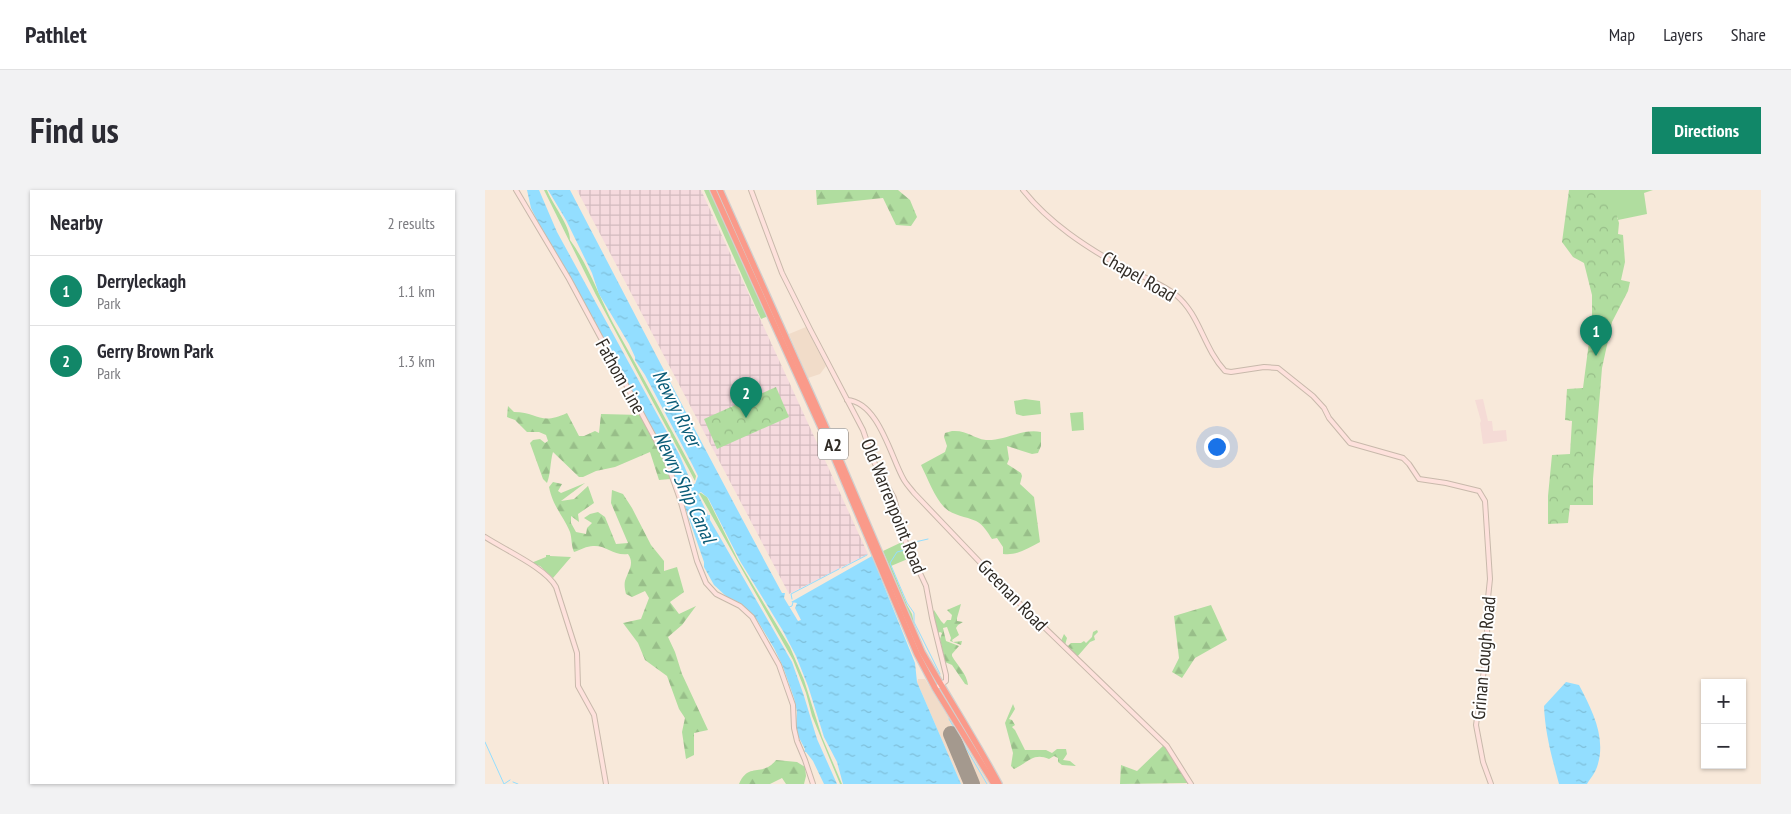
<!DOCTYPE html>
<html lang="en">
<head>
<meta charset="utf-8">
<style>
  :root { --surface:#fff; --page:#f2f2f3; --text:#2b2b33; --muted:#7c7c81; --line:#e1e1e2; --accent:#118768 }
  body { margin:0; font-family:"PT Sans Narrow",sans-serif; background:var(--page); color:var(--text) }
  .controls { position:absolute; right:15px; bottom:15px; display:grid; overflow:hidden; border-radius:0px; box-shadow:0 1px 4px #0004 }
  .controls button { width:45px; height:45px; display:grid; place-items:center; padding:0; border:0; border-bottom:1px solid var(--line); background:var(--surface); color:var(--text); font:25px sans-serif }
  .you { position:absolute; left:731px; top:256px; width:18px; height:18px; margin:-12px; border:4px solid #fff; border-radius:50%; background:#1a73e8; box-shadow:0 0 0 8px #1a73e833 }
  .badge { display:grid; place-items:center; width:32px; height:32px; border-radius:50%; background:var(--accent); color:#fff; font-size:16px; font-weight:700 }
  .pin { position:absolute; translate:-50% -41px; filter:drop-shadow(0 1px 2px #0008) }
  .pin::after { content:''; position:absolute; top:26px; width:18px; height:15px; background:inherit; clip-path:polygon(0 0,100% 0,50% 100%) }
  .list { margin:0; padding:0; list-style:none }
  h2 { display:flex; justify-content:space-between; align-items:center; height:65px; margin:0; padding:0 20px; font-size:21px }
  h2 small { font-size:16px; font-weight:400; color:var(--muted) }
  .list li { display:grid; grid-template-columns:32px 1fr auto; gap:15px; align-items:center; box-sizing:border-box; height:70px; padding:0 20px; border-top:1px solid var(--line) }
  .list b { display:block; font-size:19px; white-space:nowrap }
  .list p { margin:0; font-size:16px; white-space:nowrap; color:var(--muted) }
  .list em { font-size:16px; font-style:normal; color:var(--muted) }
  .map { position:relative; flex:none; width:1276px; height:594px; overflow:hidden; border-radius:0px }
  header { display:flex; align-items:center; gap:30px; box-sizing:border-box; height:70px; padding:0 25px; background:var(--surface); border-bottom:1px solid var(--line) }
  header strong { font-size:24px }
  nav { display:flex; gap:28px; margin-inline-start:auto; font-size:18px }
  .intro { display:flex; align-items:center; justify-content:space-between; box-sizing:border-box; height:120px; padding:0 30px }
  h1 { margin:0; font-size:35px }
  .button { padding:12px 22px; border-radius:0px; background:var(--accent); color:#fff; font-size:18px; font-weight:700 }
  main { display:flex; gap:30px; padding:0 30px }
  aside { flex:1; background:var(--surface); border-radius:0px; box-shadow:0 1px 4px #0004 }
  .map>svg:first-child { display:block }
</style>
</head>
<body>
<header>
<strong>Pathlet</strong>
<nav><a>Map</a><a>Layers</a><a>Share</a></nav>
</header>
<div class="intro"><h1>Find us</h1><a class="button">Directions</a></div>
<main>
<aside>
<h2>Nearby<small>2 results</small></h2>
<ul class="list">
<li><span class="badge">1</span><div><b>Derryleckagh</b><p>Park</p></div><em>1.1 km</em></li>
<li><span class="badge">2</span><div><b>Gerry Brown Park</b><p>Park</p></div><em>1.3 km</em></li>
</ul>
</aside>
<div class="map">
<svg width="1276" height="594" viewBox="0 0 1276 594">
  <defs>
    <pattern id="industrial-grid" width="8" height="8" patternUnits="userSpaceOnUse" patternTransform="scale(1.25)"><rect width="8" height="8" fill="#f5dade"/><path d="M0 4h8M4 0v8" fill="none" stroke="#d2bbbe"/></pattern>
    <pattern id="forest-firs" width="22" height="20" patternUnits="userSpaceOnUse" patternTransform="scale(1.25)"><rect width="22" height="20" fill="#b0dd9f"/><path d="M5 1l3.5 6h-7zM16 11l3.5 6h-7z" fill="#98be89"/></pattern>
    <pattern id="park-crowns" width="20" height="18" patternUnits="userSpaceOnUse" patternTransform="scale(1.25)"><rect width="20" height="18" fill="#b0dd9f"/><path d="M2 6a3 3 0 1 1 6 0M12 15a3 3 0 1 1 6 0" fill="none" stroke="#98be89"/></pattern>
    <pattern id="water-ripples" width="26" height="14" patternUnits="userSpaceOnUse" patternTransform="scale(1.25)"><rect width="26" height="14" fill="#93deff"/><path d="M2 4q2-2 4 0t4 0M15 11q2-2 4 0t4 0" fill="none" stroke="#7fbfda"/></pattern>
  </defs>
  <rect width="100%" height="100%" fill="#f8e9da"/>
  <g fill="#f1dcc9">
    <path d="M321 137 341 176 335 184 323 188 304 144Z"/>
    <path d="M433 489H440L504 594H476L432 492Z"/>
  </g>
  <path fill="url(#industrial-grid)" d="M92 0H216L383 364 304 404Z"/>
  <path fill="#f5dbd6" d="M998 209 1003 231H1007L1008 241 1021 240 1022 251 998 254 995 233 996 231 990 210Z"/>
  <g fill="#b0dd9f">
    <path d="M59 0H62C67 14 85 35 85 50 104 76 114 107 129 135 157 185 184 235 211 286L210 291 111 105Z"/>
    <path d="M219 0H226L281 124V127L276 129Z"/>
    <path d="M1084 0H1168L1159 3 1162 24 1133 30V28Z"/>
    <path d="M540 209 555 211 556 224 538 226 531 224 529 211Z"/>
    <path d="M598 222 599 240 587 241 585 223Z"/>
    <path d="M214 303H216L222 307 253 370 305 457 319 490 337 547 357 594H355L327 526 321 503 308 470Z"/>
    <path d="M417 352 425 368 406 376 422 415 427 424 430 438 398 361Z"/>
    <path d="M61 365H65V366L86 367 68 388 55 376 46 373 61 367Z"/>
  </g>
  <g fill="url(#forest-firs)">
    <path d="M331 0H413L425 10 432 27 426 36 411 35 398 8 332 15Z"/>
    <path d="M23 216 29 222C53 222 55 236 82 223L94 246H99L110 241 114 243 116 224 156 225 171 253 186 289 174 290 165 262 130 277 111 281 98 287H94L68 262C65 272 66 283 62 293L58 289 45 253 48 250 55 249 60 253 63 251 61 245 54 242H42L30 230 22 227Z"/>
    <path d="M467 241C483 240 487 248 501 250 519 251 538 238 556 242V256L553 263 547 264 522 256 524 269 522 274 536 283 537 286 535 294 549 307 555 352C543 358 532 366 518 364V357L512 348 507 349C503 343 498 334 491 331 480 326 468 326 459 317 450 308 442 287 436 275L460 262 462 256 459 247 460 243Z"/>
    <path d="M68 292 77 294 73 301 76 303 100 293 76 311 89 309 103 296 109 313 93 324 94 332 86 326V333L91 342 101 344 102 338 107 333 99 328 105 324 113 322 120 327 131 354 143 353 126 313 127 300 138 304 147 318 166 355 179 371V381L192 377 199 402 185 412 194 424 211 416 197 435 183 447 190 462 197 484 223 540 209 543V565L201 569 197 542 200 528 194 519 182 486 160 470 153 453 138 433 156 429 164 408 160 401 147 407 141 404C140 400 139 395 140 391 143 381 150 374 143 364 128 366 122 355 108 356 102 356 95 360 89 362 86 355 87 348 85 342 78 325 68 317 64 297Z"/>
    <path d="M476 414 472 428V431L478 432 473 435 471 438 474 445 467 450 468 452 477 451 476 455 465 451 466 448 462 437 458 438 461 451 474 456 467 464V466C472 475 482 484 483 495L480 494 467 475 460 472 455 449 457 443 455 442 453 443 448 422 449 420 456 431 459 434 462 430H466L467 425 462 420Z"/>
    <path d="M726 415 742 450 710 468 697 488 687 482 694 468 689 426Z"/>
    <path d="M612 440 613 442 609 446 610 450 605 452 592 467 576 451 579 444 582 448 580 455 583 456 586 453H596L599 451 601 453 607 447 608 442Z"/>
    <path d="M528 514 530 519 524 529 527 530 530 535 527 537 530 540 540 560H561L567 563 572 559H581L582 564 578 570 585 571 591 576 577 575 573 572V568L569 566 564 569C548 562 543 573 529 579L526 576 528 563 520 533Z"/>
    <path d="M679 555 703 593 635 594 636 575 652 581Z"/>
    <path d="M291 570 312 572 320 577 321 586 319 594H301L297 588 285 594H254C264 571 277 588 291 570Z"/>
  </g>
  <g fill="url(#park-crowns)">
    <path d="M1084 0H1124L1134 33 1133 44 1138 45 1140 72 1136 90 1145 92 1143 101 1127 132 1117 178 1108 289V315H1085L1083 333 1063 334V306L1067 265 1085 264 1087 231 1080 230 1082 199 1098 198 1107 129V105L1099 73 1088 67 1077 52Z"/>
    <path d="M291 197 304 227 232 259 219 229Z"/>
  </g>
  <g fill="url(#water-ripples)">
    <path d="M42 0H54L72 42 194 264 207 294H210L213 286 207 274 160 185 150 170V167L144 154 114 104 107 83 81 30 63 0H85C155 134 225 270 297 403H300L299 408 313 431 316 430 310 418 312 413 306 412 387 366 430 473 432 492 476 594H358L352 572 339 547 323 496 311 466 298 441 255 371 223 308 216 302 213 304 223 325H225V330L307 472 319 506 332 549 352 594H339L328 571 321 562H319L320 559 312 544 311 536 312 522 309 508 298 477 289 458 272 430 264 421 255 413 242 407 229 395 219 377V372L184 271 87 90 52 30 46 18Z"/>
    <path d="M1081 492 1094 495C1107 520 1122 548 1112 577 1110 583 1105 589 1102 594H1074C1067 568 1060 543 1059 516Z"/>
  </g>
  <g fill="none" stroke-linecap="round" stroke-linejoin="round">
    <g stroke="#93deff" stroke-width="1">
      <path d="M426 355 430 352 443 349"/>
      <path d="M420 360 412 362 405 373 422 413 429 423V432L455 484"/>
      <path d="M357 378 382 365"/>
      <path d="M307 409 306 404 354 379"/>
      <path d="M304 417 307 416 308 412"/>
      <path d="M464 529 502 594"/>
      <path d="M0 552 19 594 25 590"/>
      <path d="M28 592 33 594"/>
    </g>
    <path stroke="#a4998e" stroke-width="16" d="M466 544 487 594"/>
    <defs>
      <g id="secondary">
        <path d="M31 0 84 89 180 267 195 309 212 371 221 393 231 404 255 416 267 427 294 475 308 515 309 538 312 551 320 570 328 594"/>
        <path d="M266 0 297 83 325 139 378 240 389 272 409 308 421 353 441 396 447 428 461 485V491L454 496"/>
        <path d="M538 0C564 33 601 57 637 77 655 86 675 92 691 105 715 125 718 157 740 181L746 182 779 177 793 178 828 206 839 218 844 228 865 253 918 268 924 274 934 289 961 293 994 301 1000 311 1005 389 1001 427 1003 452 991 535 998 572 1006 594"/>
        <path d="M362 210C394 212 406 268 419 290 422 295 426 299 429 303L529 408 682 556 706 594"/>
        <path d="M0 347C20 360 61 378 71 397L92 463 93 496 109 525 121 594"/>
      </g>
      <g id="highway">
        <path d="M228 0 343 253 432 464 450 498 509 594"/>
        <path d="M235 0 347 251 437 462C462 506 490 549 514 594"/>
      </g>
    </defs>
    <use href="#secondary" stroke="#c8b9ab" stroke-width="6"/>
    <use href="#highway" stroke="#d1d0cf" stroke-width="8"/>
    <use href="#secondary" stroke="#fee1dc" stroke-width="4"/>
    <use href="#highway" stroke="#fa9a8a" stroke-width="5.5"/>
  </g>
  <g text-anchor="middle" dominant-baseline="central" stroke-width="4" stroke-linejoin="round" paint-order="stroke">
    <rect fill="#fff" stroke="#6e6b66" stroke-width="1" x="333" y="238.5" width="30" height="31" rx="4"/>
    <g font-size="18" font-weight="bold" fill="#302b25">
      <text x="348" y="254">A2</text>
    </g>
    <g font-size="19" fill="#302b25" stroke="#fff">
      <text transform="translate(654 86) rotate(30)">Chapel Road</text>
      <text transform="translate(136 186) rotate(61)">Fathom Line</text>
      <text transform="translate(409 316) rotate(68)">Old Warrenpoint Road</text>
      <text transform="translate(528 405) rotate(46)">Greenan Road</text>
      <text transform="translate(998 468) rotate(-85)">Grinan Lough Road</text>
    </g>
    <g font-size="20" font-style="italic" fill="#095b77" stroke="#fff">
      <text transform="translate(192 218) rotate(63)">Newry River</text>
      <text transform="translate(200 297) rotate(65)">Newry Ship Canal</text>
    </g>
  </g>
</svg>
<div class="controls">
<button>+</button>
<button>−</button>
</div>
<div class="you"></div>
<div class="pin badge" style="left:1111px;top:166px">1</div>
<div class="pin badge" style="left:261px;top:228px">2</div>
</div>
</main>
</body>
</html>
